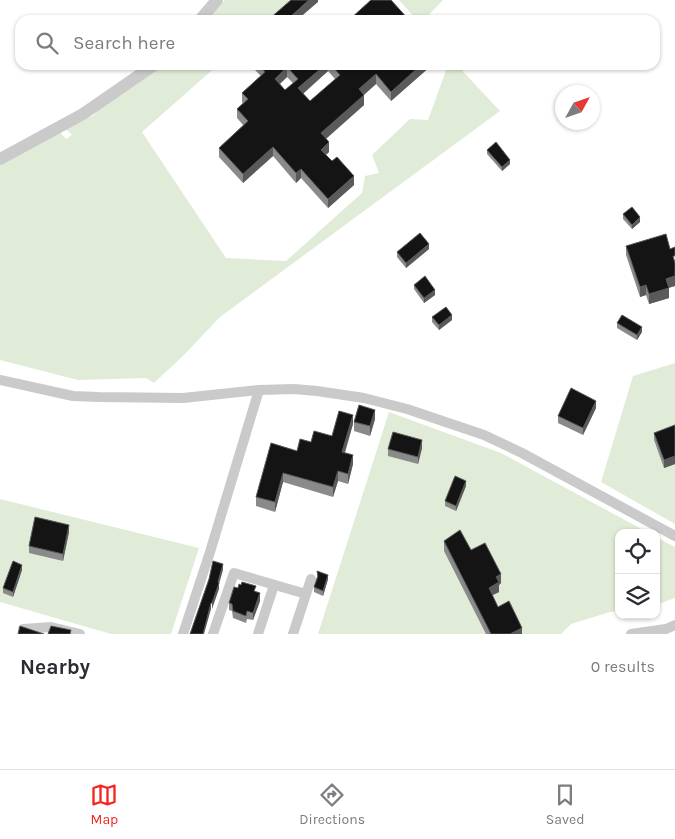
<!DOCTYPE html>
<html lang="en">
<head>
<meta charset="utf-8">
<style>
  :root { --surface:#fff; --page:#f7f7f7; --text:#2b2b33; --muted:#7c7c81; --line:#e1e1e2; --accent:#f4261e }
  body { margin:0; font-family:Karla,sans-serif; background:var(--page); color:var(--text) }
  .controls { position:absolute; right:15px; bottom:15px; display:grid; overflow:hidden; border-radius:10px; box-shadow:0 1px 4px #0004 }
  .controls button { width:45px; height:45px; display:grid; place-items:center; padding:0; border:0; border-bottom:1px solid var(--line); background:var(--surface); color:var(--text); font:25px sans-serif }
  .compass { position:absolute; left:555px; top:85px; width:45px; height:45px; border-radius:50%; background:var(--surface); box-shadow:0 1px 4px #0004; rotate:50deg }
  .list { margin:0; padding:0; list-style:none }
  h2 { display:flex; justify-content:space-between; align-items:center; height:65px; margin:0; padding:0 20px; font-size:21px }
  h2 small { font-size:16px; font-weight:400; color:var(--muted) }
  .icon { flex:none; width:28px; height:28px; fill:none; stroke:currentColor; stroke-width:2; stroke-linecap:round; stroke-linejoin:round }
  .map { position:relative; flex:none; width:675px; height:634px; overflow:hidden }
  .search { position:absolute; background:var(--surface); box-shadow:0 1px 4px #0004; left:15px; right:15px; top:15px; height:55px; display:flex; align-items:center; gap:12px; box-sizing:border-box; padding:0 18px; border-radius:15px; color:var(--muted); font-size:19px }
  .sheet { height:135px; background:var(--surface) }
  nav { display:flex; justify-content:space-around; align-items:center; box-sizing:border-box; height:70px; border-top:1px solid var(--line); background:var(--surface); font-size:14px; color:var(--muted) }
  nav a { display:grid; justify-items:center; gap:2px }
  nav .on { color:var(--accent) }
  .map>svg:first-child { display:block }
</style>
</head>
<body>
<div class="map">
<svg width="675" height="634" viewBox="0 0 675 634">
  <rect width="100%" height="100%" fill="#fff"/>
  <g fill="#e1ecd8">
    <path d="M225 0H292L269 20H208Z"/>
    <path d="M399 0H443L424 20H417Z"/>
    <path d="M162 65H218L142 132 226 258 286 261 362 193 365 176 379 173 372 155 410 119 428 120 448 65H457L500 111 220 317 183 356 154 383 146 378 78 380 0 360V160L59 131 66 139 72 135 66 129 94 115 104 103Z"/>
    <path d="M675 363V524L601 482 633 376Z"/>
    <path d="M389 412 501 453 649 533H619V611L610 612 571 624 561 634H318Z"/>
    <path d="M0 499 199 548 171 634H111L0 602Z"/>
    <path d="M656 537 675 547V598L656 605Z"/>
  </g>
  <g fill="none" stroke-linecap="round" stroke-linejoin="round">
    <g stroke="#cacaca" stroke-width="10">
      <path d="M0 380 73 396 98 397 183 398 259 390 294 389 317 391 364 398 407 409 484 435 522 453 675 536"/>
      <path d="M23 629 51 627 80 634"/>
      <path d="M183 634 210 552 259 390"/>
      <path d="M213 634 234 573 306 594"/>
      <path d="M258 634 274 585"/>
      <path d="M293 634 311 579"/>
      <path d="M631 634 666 629 675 625"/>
    </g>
    <g stroke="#cacaca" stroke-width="12">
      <path d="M200 20 217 0"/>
      <path d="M0 159 83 114 154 65"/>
    </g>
  </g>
  <g fill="#8a8a8a" fill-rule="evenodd">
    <path d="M250 65H432L391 101 376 84 364 95V105L326 139 329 152 326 155 354 185 328 208 301 178 296 183 273 156 243 183 219 157V148L244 126 237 118V109L243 103 242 102V93L261 76ZM328 71 335 79 310 101 303 94ZM287 77 293 83 285 90 280 84Z"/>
    <path d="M487 150 510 164 502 171 487 154Z"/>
    <path d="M623 214 640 222 632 229 623 219Z"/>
    <path d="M626 246 675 286 669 288V298L649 304 646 295 640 297 626 255Z"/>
    <path d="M429 249 406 268 397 257V252Z"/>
    <path d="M414 285 435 295 424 303 414 289Z"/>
    <path d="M432 317 452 320 439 330 432 322Z"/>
    <path d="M617 323 642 332 637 340 617 328Z"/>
    <path d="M596 408 583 435 558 423V416Z"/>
    <path d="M375 419 370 436 354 431V422Z"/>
    <path d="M353 424 345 453 353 464 348 484 338 481 333 497 283 482 275 512 256 506V497L297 451 311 442 332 436Z"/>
    <path d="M675 425V464L664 468 654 440V433Z"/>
    <path d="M422 448 418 464 388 456V449Z"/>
    <path d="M466 486 456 511 445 506V501Z"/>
    <path d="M69 532 63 561 29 553V546Z"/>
    <path d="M444 541 471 550 501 583 499 585V592L492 595 498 607 522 634H486L444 551Z"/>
    <path d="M22 570 13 597 3 593V588Z"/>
    <path d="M317 571 328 579 323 596 314 592V587L317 577Z"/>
    <path d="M238 588 256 592 260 601 253 620 247 619 246 623 233 618 232 611 229 610V603Z"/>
  </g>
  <g fill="#5a5a5a">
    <path d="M309 0H318V2L297 20H289V18Z"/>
    <path d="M325 65H328V71L298 98V88Z"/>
    <path d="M421 65H432L391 101V92Z"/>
    <path d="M287 67V77L275 88V79Z"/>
    <path d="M376 74V84L359 99V89Z"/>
    <path d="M364 95V105L321 143V133Z"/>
    <path d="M329 142V152L321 159V150Z"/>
    <path d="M273 147V156L243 183V174Z"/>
    <path d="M510 160V164L502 171V167Z"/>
    <path d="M301 169V178L296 183V173Z"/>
    <path d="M354 176V185L328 208V199Z"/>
    <path d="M640 217V222L632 229V225Z"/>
    <path d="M429 244V249L406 268V263Z"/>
    <path d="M675 276V286L666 288V279Z"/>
    <path d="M646 285V295L640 297V287Z"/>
    <path d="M669 288V298L649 304V294Z"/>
    <path d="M435 290V295L424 303V298Z"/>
    <path d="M452 315V320L439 330V325Z"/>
    <path d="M642 327V332L637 340V335Z"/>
    <path d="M596 401V408L583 435V428Z"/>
    <path d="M375 410V419L370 436V426Z"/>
    <path d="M353 415V424L342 461V452Z"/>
    <path d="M422 440V448L418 464V457Z"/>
    <path d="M353 455V464L348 484V474Z"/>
    <path d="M675 456V464L664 468V460Z"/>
    <path d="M338 471V481L333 497V487Z"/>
    <path d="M283 473V482L275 512V502Z"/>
    <path d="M466 481V486L456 511V506Z"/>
    <path d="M69 525V532L63 561V554Z"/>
    <path d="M223 564V570L219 584V589L212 609V603Z"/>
    <path d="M22 565V570L13 597V592Z"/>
    <path d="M501 574V583L499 585V592L489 597V588L496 577Z"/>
    <path d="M328 575V579L323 596V591Z"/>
    <path d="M260 593V601L253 620V613Z"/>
    <path d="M211 603V609L204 634H203Z"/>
    <path d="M522 628V634H510Z"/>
  </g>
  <g fill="#141414" stroke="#5a5a5a" fill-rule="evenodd">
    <path d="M291 0H309L289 18 291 20H268Z"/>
    <path d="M371 0H391L409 20H349Z"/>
    <path d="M259 65H325L298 88 310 101 340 75 331 65H421L391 92 376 74 359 89 364 95 321 133 329 142 321 150 332 161 337 157 354 176 328 199 301 169 296 173 273 147 243 174 219 148 248 121 237 109 248 99 242 93 265 72ZM287 67 298 79 285 90 275 79Z"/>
    <path d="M496 142 510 160 502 167 487 150Z"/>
    <path d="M632 207 640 217 632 225 623 214Z"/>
    <path d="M420 233 429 244 406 263 397 252Z"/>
    <path d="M666 234 670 249 675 247V256H673L675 263V276L666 279 669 288 649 294 646 285 640 287 626 246Z"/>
    <path d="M425 276 435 290 424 298 414 285Z"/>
    <path d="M446 307 452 315 439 325 432 317Z"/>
    <path d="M622 315 642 327 637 335 617 323Z"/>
    <path d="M571 388 596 401 583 428 558 416Z"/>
    <path d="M359 405 375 410 370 426 354 422Z"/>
    <path d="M339 411 353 415 342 452 353 455 348 474 338 471 333 487 283 473 275 502 256 497 271 443 297 451 300 439 311 442 314 431 332 436Z"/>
    <path d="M675 425V456L664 460 654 433Z"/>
    <path d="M393 432 422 440 418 457 388 449Z"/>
    <path d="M455 476 466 481 456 506 445 501Z"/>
    <path d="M35 517 69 525 63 554 29 546Z"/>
    <path d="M460 530 471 550 485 543 501 574 496 577 499 582 489 588 498 607 509 601 522 628 510 634H491L444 541Z"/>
    <path d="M13 561 22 565 13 592 3 588Z"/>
    <path d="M213 561 223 564 218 582 219 583 212 603H211L203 634H190L209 579Z"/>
    <path d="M317 571 328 575 323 591 314 587 318 576Z"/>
    <path d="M242 582 256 586 254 591 260 593 253 613 247 611 246 616 233 611 232 604 229 603 234 587 238 588 239 584 241 585Z"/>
    <path d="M20 626 44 634H18Z"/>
    <path d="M51 626 71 630 70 634H48Z"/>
  </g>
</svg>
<div class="controls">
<button><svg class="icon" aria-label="locate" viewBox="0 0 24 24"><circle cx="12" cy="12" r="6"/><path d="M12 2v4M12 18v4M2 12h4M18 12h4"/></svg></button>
<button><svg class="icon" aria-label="layers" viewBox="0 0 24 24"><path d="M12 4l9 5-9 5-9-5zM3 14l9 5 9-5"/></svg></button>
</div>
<svg class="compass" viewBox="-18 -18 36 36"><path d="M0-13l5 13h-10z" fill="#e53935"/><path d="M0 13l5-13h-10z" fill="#7c7c81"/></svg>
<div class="search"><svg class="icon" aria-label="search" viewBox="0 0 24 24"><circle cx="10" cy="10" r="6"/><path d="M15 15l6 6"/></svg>Search here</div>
</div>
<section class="sheet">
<h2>Nearby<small>0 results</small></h2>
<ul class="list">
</ul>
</section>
<nav>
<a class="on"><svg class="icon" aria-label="map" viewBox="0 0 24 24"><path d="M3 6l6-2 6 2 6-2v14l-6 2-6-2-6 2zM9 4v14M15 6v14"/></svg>Map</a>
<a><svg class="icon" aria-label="directions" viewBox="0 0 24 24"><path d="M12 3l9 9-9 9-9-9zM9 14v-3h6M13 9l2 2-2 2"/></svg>Directions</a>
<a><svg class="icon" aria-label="saved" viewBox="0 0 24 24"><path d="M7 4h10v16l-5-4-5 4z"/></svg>Saved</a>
</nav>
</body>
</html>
